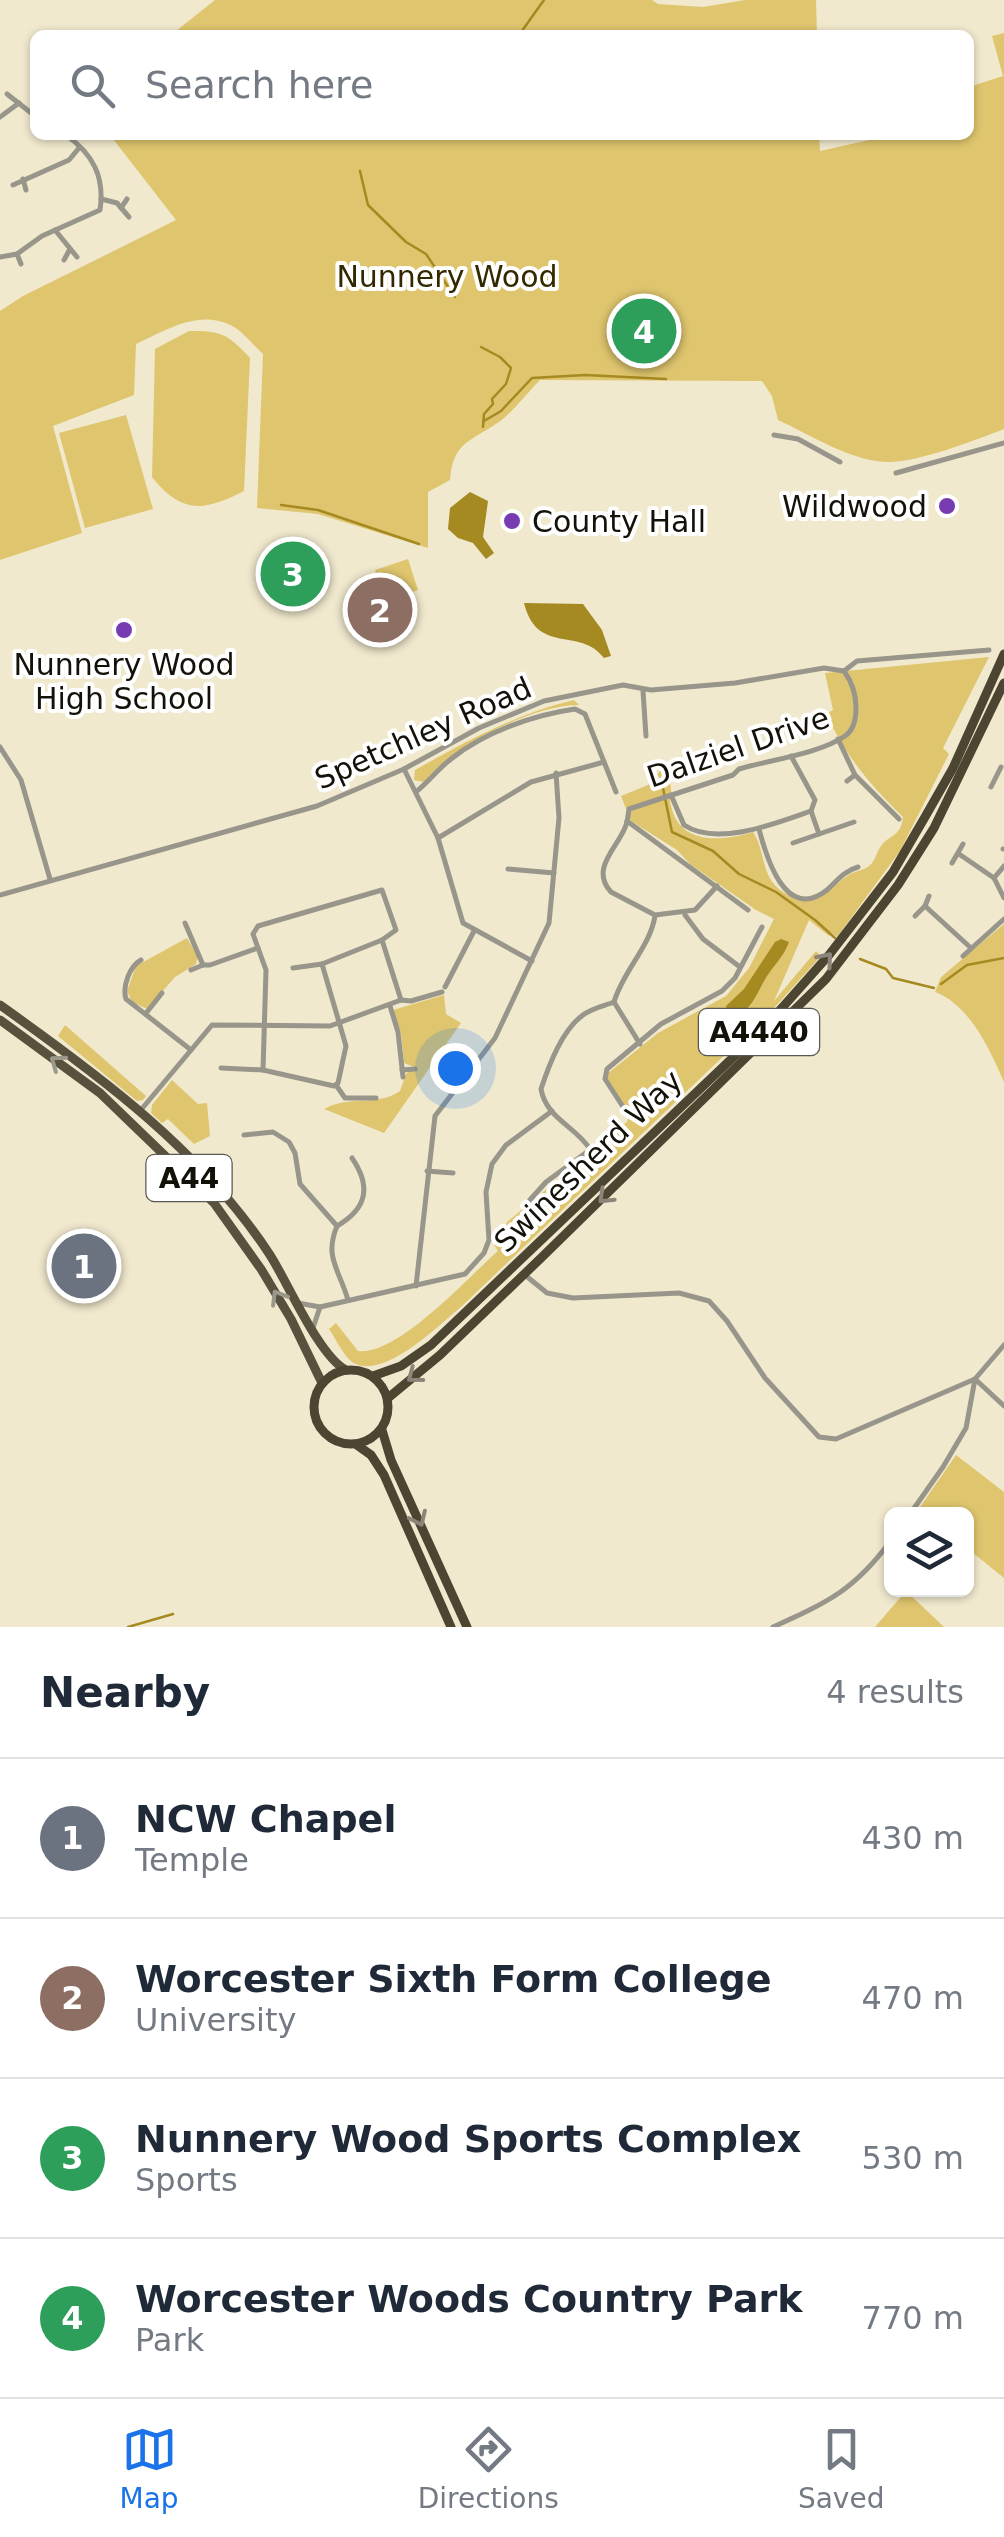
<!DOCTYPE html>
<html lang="en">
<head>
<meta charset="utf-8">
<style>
  :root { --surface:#fff; --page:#f2f2f3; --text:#1f2937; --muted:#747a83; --line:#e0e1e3; --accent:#1a73e8 }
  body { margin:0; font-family:"DejaVu Sans",sans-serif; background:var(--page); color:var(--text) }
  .controls { position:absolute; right:30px; bottom:30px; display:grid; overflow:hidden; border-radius:15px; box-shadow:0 2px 8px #0004 }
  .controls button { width:90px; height:90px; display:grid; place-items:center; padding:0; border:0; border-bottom:2px solid var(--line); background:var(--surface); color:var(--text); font:50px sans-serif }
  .you { position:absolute; left:455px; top:1068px; width:35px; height:35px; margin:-25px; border:8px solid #fff; border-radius:50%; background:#1a73e8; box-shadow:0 0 0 15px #1a73e833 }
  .badge { display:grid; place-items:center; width:65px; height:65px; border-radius:50%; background:var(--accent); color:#fff; font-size:32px; font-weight:700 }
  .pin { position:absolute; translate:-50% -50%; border:5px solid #fff; box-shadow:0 2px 10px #0006 }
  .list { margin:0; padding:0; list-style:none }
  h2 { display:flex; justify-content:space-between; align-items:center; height:130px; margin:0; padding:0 40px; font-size:42px }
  h2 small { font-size:32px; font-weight:400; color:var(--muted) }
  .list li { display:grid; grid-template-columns:65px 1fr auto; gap:30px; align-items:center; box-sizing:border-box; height:160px; padding:0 40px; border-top:2px solid var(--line) }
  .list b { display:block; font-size:38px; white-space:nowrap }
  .list p { margin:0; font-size:32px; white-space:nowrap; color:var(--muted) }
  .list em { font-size:32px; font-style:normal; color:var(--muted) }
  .icon { flex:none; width:55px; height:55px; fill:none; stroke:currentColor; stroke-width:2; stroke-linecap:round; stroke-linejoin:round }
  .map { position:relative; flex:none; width:1004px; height:1627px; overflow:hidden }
  .search { position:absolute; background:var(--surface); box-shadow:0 2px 8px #0004; left:30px; right:30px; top:30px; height:110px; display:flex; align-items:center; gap:25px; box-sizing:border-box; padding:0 35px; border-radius:15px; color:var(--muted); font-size:38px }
  .sheet { height:770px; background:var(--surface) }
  nav { display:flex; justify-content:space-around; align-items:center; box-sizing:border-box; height:140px; border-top:2px solid var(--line); background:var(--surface); font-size:28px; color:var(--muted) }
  nav a { display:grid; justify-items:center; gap:5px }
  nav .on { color:var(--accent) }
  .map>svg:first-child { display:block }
</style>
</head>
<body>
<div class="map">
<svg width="1004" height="1627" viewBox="0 0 1004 1627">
  <rect width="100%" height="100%" fill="#f1e9ce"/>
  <g fill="#dfc56e">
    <path d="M215 0H652L658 4 703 7 745 0H816L817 35H171Z"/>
    <path d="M1004 33V429C976 440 918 462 889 462 852 462 811 435 778 420L772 396 762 381 540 380C527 393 514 411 499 422 472 441 453 441 450 480L428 492V548L318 514 257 508 263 354C254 346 244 333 234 327 200 308 167 330 136 344L134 395 53 426 82 533 0 560V311L23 296 176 220 110 135H819L820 151 892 135H969V128H972L969 87 1003 76 992 36Z"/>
    <path d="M189 331C221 330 229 335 250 358L244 491C205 511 182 515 152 477L155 349Z"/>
    <path d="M126 415 153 509 85 528 59 433Z"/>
    <path d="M408 559 418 590 386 601 375 570Z"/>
    <path d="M989 657 943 748 949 754 900 851 837 937 832 933 829 936 809 920 774 1001 816 951 821 956 775 1007 462 1306C440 1324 383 1382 352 1362 343 1355 336 1339 329 1329L336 1323 358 1351C398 1356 468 1277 498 1251L494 1245 507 1222 627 1122 629 1115 607 1082V1074L658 1033 726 996 749 968 774 919 756 910 690 864 677 850 631 821 621 796 648 785 664 766C666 773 671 782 671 790 672 803 668 793 671 806 680 846 723 841 753 832 765 849 761 875 779 889 809 912 824 893 847 876 853 871 863 871 869 866 876 861 876 852 881 846 890 834 901 837 903 817 868 783 847 757 826 714L833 710 825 673Z"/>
    <path d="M574 700 579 705C532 705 453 746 424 782L414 780 415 770C467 741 515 714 574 700Z"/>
    <path d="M1004 924V1082C990 1050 970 1005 935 992L941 977Z"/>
    <path d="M187 938 198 957 196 964 175 977 147 1009 132 1002 127 991 136 966Z"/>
    <path d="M444 995 446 1014 461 1023 384 1133 324 1109C349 1095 377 1107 400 1091L406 1074 414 1067 404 1063 401 1033 393 1010Z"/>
    <path d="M65 1025 146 1096 143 1100 137 1101 58 1036Z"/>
    <path d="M172 1080 198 1104 207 1103 210 1136 194 1144 168 1119 162 1123 151 1113 152 1105Z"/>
    <path d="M956 1455 1004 1492V1578L967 1548 966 1514H924L918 1510Z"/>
    <path d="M906 1591 944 1627H875Z"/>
  </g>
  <g fill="#a58921">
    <path d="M470 492 488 501 483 537 494 553 486 559 473 543 458 538 448 529 450 508Z"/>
    <path d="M524 603 583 604 602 630 611 656 604 658C580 626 537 656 524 603Z"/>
    <path d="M781 939 789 942C784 956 775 964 767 976 757 992 755 1004 739 1016L728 1015 726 1006 744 989 775 942Z"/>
  </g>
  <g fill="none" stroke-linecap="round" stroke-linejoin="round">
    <g stroke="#a58921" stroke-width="2.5">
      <path d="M519 35 544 0"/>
      <path d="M360 171 368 205 406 242 426 254 455 297"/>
      <path d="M481 347 500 357 511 368 506 384 492 399 493 404 484 414 483 427"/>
      <path d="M484 421 501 411 532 378 585 375 666 379"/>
      <path d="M281 505 318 510 419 544"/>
      <path d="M651 773 663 788 672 832 713 851 739 874 776 892 815 920 835 938"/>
      <path d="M860 959 886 969 893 978 934 988"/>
      <path d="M941 984 967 965 1004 958"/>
      <path d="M128 1627 173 1614"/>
    </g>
    <g stroke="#98958a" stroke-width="5">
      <path d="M7 94 35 116"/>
      <path d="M0 117 19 103"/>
      <path d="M23 179 26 190"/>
      <path d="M13 185 69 160 79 148"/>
      <path d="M101 199 117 203 129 217"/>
      <path d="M121 208 127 199"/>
      <path d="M55 230 77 257"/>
      <path d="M17 254 21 264"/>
      <path d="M0 257 17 254 42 236 100 210C105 177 93 154 66 135"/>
      <path d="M64 260 70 249"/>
      <path d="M774 435 798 439 840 462"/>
      <path d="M896 473 1004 443"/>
      <path d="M643 691 646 736"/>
      <path d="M838 739 855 775 899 819"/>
      <path d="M0 747 21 780 50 879"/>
      <path d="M791 756 815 800 811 811 819 834"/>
      <path d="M404 769 438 838 463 923 532 961"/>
      <path d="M847 781 855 775"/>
      <path d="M991 787 1001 767"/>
      <path d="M417 791C429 781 439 768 451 759 485 732 533 715 575 709L585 714 616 792"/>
      <path d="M671 795 684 825C717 847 777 823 811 811"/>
      <path d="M627 821 748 910"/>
      <path d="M759 829C766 856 785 923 827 890 837 881 844 871 858 867"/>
      <path d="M438 838 531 782 604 762"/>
      <path d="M793 843 854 822"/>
      <path d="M1003 849H1004"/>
      <path d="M959 854 994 878 1004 898"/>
      <path d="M952 863 963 844"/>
      <path d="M508 869 554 873"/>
      <path d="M994 878 1004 866"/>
      <path d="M717 886 695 910 655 915 611 892C589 868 619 847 626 825 628 820 628 814 629 809L733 775 739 769C769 760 819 754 845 736 854 730 856 718 856 708 856 694 852 682 844 671"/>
      <path d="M0 895 317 806 404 769 479 728 544 701 623 685 651 690 735 683 824 668 844 671 857 661 989 650"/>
      <path d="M925 906 929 896"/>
      <path d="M685 915 703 939 740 967"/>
      <path d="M915 916 925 906 971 948"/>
      <path d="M185 923 203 965H210L258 948"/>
      <path d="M963 956 1004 919"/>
      <path d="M141 960C130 966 122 986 126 999L191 1050"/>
      <path d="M322 964 346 1046 338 1083 334 1086 263 1070 266 970 253 934 258 926 382 890 396 930 382 940 401 1000"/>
      <path d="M293 968 322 964 382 940"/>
      <path d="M191 970 203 965"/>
      <path d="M445 987 474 931"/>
      <path d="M614 1002C623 971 650 947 655 916"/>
      <path d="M614 1002 640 1044"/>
      <path d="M390 1006 398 1032 403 1077"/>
      <path d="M147 1012 162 993"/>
      <path d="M221 1068 263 1070"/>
      <path d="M402 1070 415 1069"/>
      <path d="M336 1085 345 1098H376"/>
      <path d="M140 1111 212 1025 330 1026 401 1000 411 1001 442 992"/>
      <path d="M627 1113 605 1079 607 1069 661 1024 722 991 735 978 762 927"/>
      <path d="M244 1135 273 1132 289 1142 295 1153 300 1184 337 1226C324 1257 339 1269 348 1300"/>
      <path d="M590 1149C575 1126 546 1118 541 1089 549 1065 562 1030 583 1015 592 1008 604 1006 614 1002"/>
      <path d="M427 1171 453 1173"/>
      <path d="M529 1201 546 1182 602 1141"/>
      <path d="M337 1226C368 1208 371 1186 352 1158"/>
      <path d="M525 1275 547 1293 573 1298 679 1293 709 1301 727 1321 765 1378 819 1437 836 1439 975 1379 1004 1345"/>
      <path d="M416 1286 435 1116 495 1038 549 923 559 818 556 773"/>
      <path d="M298 1303 320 1307 465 1274 484 1253 489 1240 486 1192 492 1164 506 1145 552 1111"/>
      <path d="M313 1328 320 1307"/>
      <path d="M975 1379 1004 1406"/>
      <path d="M910 1514 943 1467 966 1428 975 1379"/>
      <path d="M773 1627C828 1602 855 1590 892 1539"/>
    </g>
    <g stroke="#57513e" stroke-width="9">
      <path d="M0 1005C100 1076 202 1151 270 1255 288 1283 319 1356 346 1370"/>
      <path d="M0 1020 100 1093 214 1203 261 1269 291 1319 322 1383"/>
    </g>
    <g stroke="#4c4531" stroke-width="9">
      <circle cx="351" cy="1407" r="37"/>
      <path d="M373 1376 401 1366 431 1345 765 1027 829 955 893 872 925 817 953 768 1004 654"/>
      <path d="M388 1398 440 1355 540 1259 826 979 898 885 934 828 1004 683"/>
      <path d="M382 1430 391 1460 467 1627"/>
      <path d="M357 1445 371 1455 384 1475 451 1627"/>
    </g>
  </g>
  <defs><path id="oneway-chevron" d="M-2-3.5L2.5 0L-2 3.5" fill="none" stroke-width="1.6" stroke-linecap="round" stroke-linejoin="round" transform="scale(2.5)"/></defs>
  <g stroke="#8b8679">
    <use href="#oneway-chevron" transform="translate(826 959) rotate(-50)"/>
    <use href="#oneway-chevron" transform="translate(605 1197) rotate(136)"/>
    <use href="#oneway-chevron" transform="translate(414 1376) rotate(143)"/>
    <use href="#oneway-chevron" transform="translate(419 1519) rotate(65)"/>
  </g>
  <g stroke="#9a978b">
    <use href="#oneway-chevron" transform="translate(57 1062) rotate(-144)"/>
    <use href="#oneway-chevron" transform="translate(278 1297) rotate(-121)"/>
  </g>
  <g fill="#773cb2" stroke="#fff" stroke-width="4">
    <circle cx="947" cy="506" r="10"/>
    <circle cx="512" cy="521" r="10"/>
    <circle cx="124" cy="630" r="10"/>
  </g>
  <g text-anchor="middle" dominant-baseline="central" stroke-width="8" stroke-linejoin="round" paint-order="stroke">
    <g fill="#fff" stroke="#5a5852" stroke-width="2.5">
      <rect x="699" y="1009" width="120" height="46" rx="8"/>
      <rect x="146.5" y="1155" width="85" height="46" rx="8"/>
    </g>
    <g font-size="28" font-weight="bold" fill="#141108">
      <text x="759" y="1032">A4440</text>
      <text x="189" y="1178">A44</text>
    </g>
    <g font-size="30" fill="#342800" stroke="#fff">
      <text x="447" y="276">Nunnery Wood</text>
    </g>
    <g font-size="30" fill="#141108" stroke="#fff" text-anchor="end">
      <text x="927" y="506">Wildwood</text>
      <text x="532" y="521" text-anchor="start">County Hall</text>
      <text x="124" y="664" text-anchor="middle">Nunnery Wood<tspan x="124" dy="34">High School</tspan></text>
    </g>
    <g font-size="30" fill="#141108" stroke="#fff">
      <text transform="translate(423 733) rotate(-24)">Spetchley Road</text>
      <text transform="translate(738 747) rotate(-19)">Dalziel Drive</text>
      <text transform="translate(588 1161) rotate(-44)">Swinesherd Way</text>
    </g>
  </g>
</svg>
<div class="controls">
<button><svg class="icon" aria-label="layers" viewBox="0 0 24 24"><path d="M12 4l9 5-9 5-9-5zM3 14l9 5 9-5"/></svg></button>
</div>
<div class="you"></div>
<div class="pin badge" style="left:84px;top:1266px;background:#6b7280">1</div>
<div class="pin badge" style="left:380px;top:610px;background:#8d6e63">2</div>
<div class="pin badge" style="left:293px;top:574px;background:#2e9e5b">3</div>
<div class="pin badge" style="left:644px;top:331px;background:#2e9e5b">4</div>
<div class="search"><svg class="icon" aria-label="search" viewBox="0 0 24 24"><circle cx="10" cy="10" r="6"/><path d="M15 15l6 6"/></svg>Search here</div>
</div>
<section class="sheet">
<h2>Nearby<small>4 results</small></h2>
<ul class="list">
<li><span class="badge" style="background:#6b7280">1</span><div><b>NCW Chapel</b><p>Temple</p></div><em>430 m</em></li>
<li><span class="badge" style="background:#8d6e63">2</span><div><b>Worcester Sixth Form College</b><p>University</p></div><em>470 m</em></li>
<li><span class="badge" style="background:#2e9e5b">3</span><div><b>Nunnery Wood Sports Complex</b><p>Sports</p></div><em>530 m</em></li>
<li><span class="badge" style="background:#2e9e5b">4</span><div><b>Worcester Woods Country Park</b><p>Park</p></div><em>770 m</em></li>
</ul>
</section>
<nav>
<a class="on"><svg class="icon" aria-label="map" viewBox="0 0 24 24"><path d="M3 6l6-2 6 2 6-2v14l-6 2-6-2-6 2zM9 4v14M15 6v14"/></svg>Map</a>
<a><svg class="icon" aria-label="directions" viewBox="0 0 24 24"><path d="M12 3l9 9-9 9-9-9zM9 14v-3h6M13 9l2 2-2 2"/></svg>Directions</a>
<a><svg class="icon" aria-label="saved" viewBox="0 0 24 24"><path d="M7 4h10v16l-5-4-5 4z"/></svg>Saved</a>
</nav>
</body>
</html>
